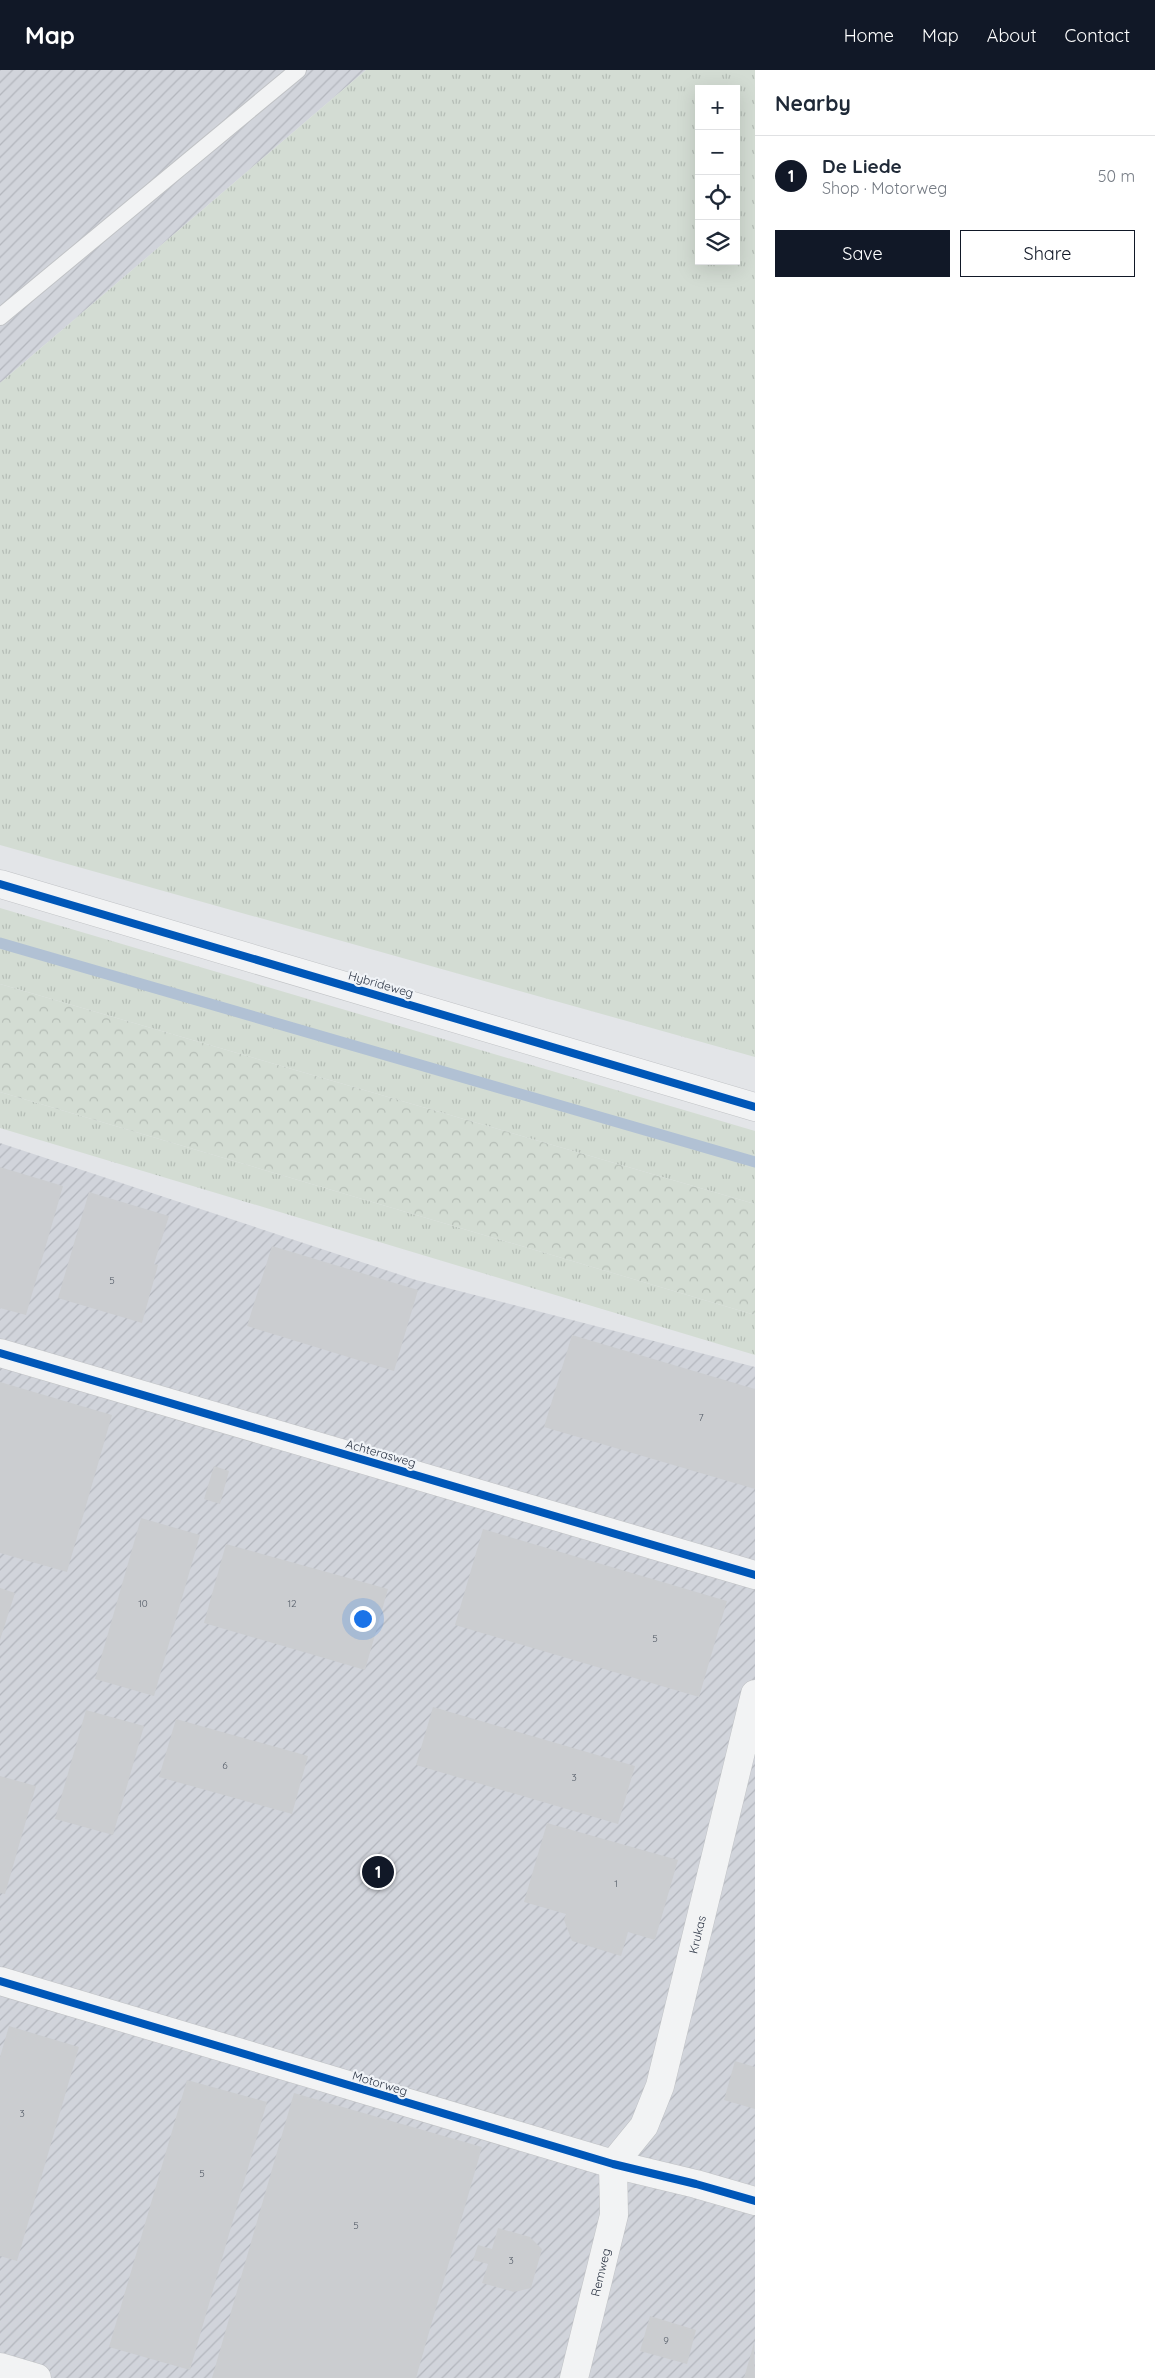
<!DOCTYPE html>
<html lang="en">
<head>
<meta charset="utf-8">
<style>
  :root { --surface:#fff; --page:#f6f6f7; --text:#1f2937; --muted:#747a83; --line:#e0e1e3; --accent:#111827 }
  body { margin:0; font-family:Quicksand,sans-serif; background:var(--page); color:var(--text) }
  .controls { position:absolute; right:15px; top:15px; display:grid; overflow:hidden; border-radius:0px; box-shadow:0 5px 20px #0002 }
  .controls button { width:45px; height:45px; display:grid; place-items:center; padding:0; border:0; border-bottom:1px solid var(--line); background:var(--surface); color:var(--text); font:25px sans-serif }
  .you { position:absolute; left:362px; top:1548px; width:18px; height:18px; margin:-12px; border:4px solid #fff; border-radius:50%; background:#1a73e8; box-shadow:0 0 0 8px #1a73e833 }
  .badge { display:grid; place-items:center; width:32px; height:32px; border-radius:50%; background:var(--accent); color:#fff; font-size:16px; font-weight:700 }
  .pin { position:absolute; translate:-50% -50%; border:2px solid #fff; box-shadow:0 1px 5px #0006 }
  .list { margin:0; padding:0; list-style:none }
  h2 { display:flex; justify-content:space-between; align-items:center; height:65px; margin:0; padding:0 20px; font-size:21px }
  h2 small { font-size:16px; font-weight:400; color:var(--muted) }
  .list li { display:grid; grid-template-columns:32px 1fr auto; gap:15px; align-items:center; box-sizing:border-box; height:80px; padding:0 20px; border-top:1px solid var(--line) }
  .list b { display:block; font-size:19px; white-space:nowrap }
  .list p { margin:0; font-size:16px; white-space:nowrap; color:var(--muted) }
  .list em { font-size:16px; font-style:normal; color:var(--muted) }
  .actions { display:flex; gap:10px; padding:15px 20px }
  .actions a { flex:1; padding:11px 0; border:1px solid var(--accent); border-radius:0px; text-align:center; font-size:18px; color:var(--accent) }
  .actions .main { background:var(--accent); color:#fff }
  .icon { flex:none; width:28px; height:28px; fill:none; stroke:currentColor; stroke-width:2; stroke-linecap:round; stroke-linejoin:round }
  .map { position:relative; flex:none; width:755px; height:2308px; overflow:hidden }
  header { display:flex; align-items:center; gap:30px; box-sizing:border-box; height:70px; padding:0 25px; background:var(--accent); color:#fff }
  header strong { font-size:24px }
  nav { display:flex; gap:28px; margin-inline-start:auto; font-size:18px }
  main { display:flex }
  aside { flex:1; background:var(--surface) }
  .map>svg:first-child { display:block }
</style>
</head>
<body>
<header>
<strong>Map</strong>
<nav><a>Home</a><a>Map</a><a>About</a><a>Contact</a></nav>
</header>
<main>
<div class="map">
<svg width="755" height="2308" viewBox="0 0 755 2308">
  <defs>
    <pattern id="industrial-furrows" width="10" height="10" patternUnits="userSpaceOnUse" patternTransform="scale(1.25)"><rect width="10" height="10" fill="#d1d4db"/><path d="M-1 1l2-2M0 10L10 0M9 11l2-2" fill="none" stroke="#b3b6bd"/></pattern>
    <pattern id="grass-tufts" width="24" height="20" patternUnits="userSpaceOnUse" patternTransform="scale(1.25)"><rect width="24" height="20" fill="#d3dcd3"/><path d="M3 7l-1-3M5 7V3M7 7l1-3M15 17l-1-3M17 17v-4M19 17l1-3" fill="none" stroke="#b5bdb6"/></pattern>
    <pattern id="forest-crowns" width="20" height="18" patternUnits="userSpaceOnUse" patternTransform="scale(1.25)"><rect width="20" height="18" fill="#d3dcd3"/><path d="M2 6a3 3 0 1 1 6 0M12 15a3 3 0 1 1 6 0" fill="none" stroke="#b5bdb6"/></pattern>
  </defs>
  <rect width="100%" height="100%" fill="#e3e5e8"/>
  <g fill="url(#industrial-furrows)">
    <path d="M0 0H366L0 313Z"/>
    <path d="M0 1073 416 1210 755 1297V2308H0Z"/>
  </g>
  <g fill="url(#grass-tufts)" fill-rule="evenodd">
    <path d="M366 0H755V987L0 775V313ZM699 19H736V191H699Z"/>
    <path d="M0 838 755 1061V1134L0 914Z"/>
    <path d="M0 1022 755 1245V1285L0 1058Z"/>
  </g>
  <path fill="url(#forest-crowns)" d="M0 914 755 1134V1245L0 1022Z"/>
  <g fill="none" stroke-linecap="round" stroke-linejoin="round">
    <path stroke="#b1c1d4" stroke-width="11" d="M0 873 755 1092"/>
  </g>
  <g fill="#cbcdd0">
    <path d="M0 1097 63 1116 26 1245 0 1238Z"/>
    <path d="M89 1122 169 1146 154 1194 158 1195 142 1253 58 1228Z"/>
    <path d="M272 1176 418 1220 394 1301 247 1256Z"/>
    <path d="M572 1265 755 1319V1419L544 1357Z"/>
    <path d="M0 1312 112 1345 67 1502 0 1483Z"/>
    <path d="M214 1396 229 1401 220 1434 204 1429Z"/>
    <path d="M141 1448 200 1465 154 1626 95 1609Z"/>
    <path d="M483 1459 727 1531 699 1627 455 1555Z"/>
    <path d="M226 1474 388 1519 365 1600 204 1553Z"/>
    <path d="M0 1518 15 1523 0 1570Z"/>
    <path d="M433 1637 635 1696 618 1754 416 1695Z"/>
    <path d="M86 1640 144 1656 113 1765 55 1749Z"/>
    <path d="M176 1649 308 1686 292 1744 159 1707Z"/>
    <path d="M0 1706 36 1716 5 1824 0 1823Z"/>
    <path d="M547 1753 678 1790 655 1870 628 1862 621 1886 572 1871 564 1850 566 1844 524 1832Z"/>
    <path d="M9 1956 79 1977 17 2191 0 2186V1987Z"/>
    <path d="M735 1991 755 1997V2039L724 2030Z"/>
    <path d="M187 2010 267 2032 190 2300 109 2277Z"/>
    <path d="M294 2023 482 2077 416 2308H212Z"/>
    <path d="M498 2158 530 2167 542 2179 531 2218 514 2222 482 2213 488 2194 473 2190 478 2175 492 2179Z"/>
    <path d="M650 2246 696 2260 687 2294 640 2281Z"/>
    <path d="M754 2273 755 2308H744Z"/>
  </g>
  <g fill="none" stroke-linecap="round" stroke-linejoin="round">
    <defs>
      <path id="lane" d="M0 247 298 0"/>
      <g id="street">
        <path d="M0 814 755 1037"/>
        <path d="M0 1283 755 1505"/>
        <path d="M0 1911 613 2094 696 2114 755 2131"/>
        <path id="s1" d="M613 2094 644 2056 660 2016 755 1624"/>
        <path d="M0 2297 37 2308"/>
        <path id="s2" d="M574 2308 614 2145 613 2094"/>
      </g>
    </defs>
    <use href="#lane" stroke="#c1c3c6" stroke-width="18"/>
    <use href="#street" stroke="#c1c3c6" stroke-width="29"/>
    <use href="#lane" stroke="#f2f3f4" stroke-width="16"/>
    <use href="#street" stroke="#f2f3f4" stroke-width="28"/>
    <defs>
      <g id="cycleway">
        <path d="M0 814 755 1037"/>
        <path d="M0 1283 755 1505"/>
        <path d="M0 1911 613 2094 696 2114 755 2131"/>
      </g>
    </defs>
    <use href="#cycleway" stroke="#f0f3f7" stroke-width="11"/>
    <use href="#cycleway" stroke="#0057b8" stroke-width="8"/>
  </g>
  <g text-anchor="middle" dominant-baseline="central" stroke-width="4.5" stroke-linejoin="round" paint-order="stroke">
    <g font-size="10" fill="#525a66">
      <text x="112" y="1210">5</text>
      <text x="701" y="1347">7</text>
      <text x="143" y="1533">10</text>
      <text x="292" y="1533">12</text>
      <text x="655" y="1568">5</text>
      <text x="225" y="1695">6</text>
      <text x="574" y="1707">3</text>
      <text x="616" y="1813">1</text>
      <text x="22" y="2043">3</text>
      <text x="202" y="2103">5</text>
      <text x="356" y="2155">5</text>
      <text x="511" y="2190">3</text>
      <text x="666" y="2270">9</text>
    </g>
    <g font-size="12" fill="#293242" stroke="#f0f3f7">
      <text transform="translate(381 914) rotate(16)">Hybrideweg</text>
      <text transform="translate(381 1383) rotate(16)">Achterasweg</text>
      <text stroke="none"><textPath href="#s1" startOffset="248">Krukas</textPath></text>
      <text transform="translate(380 2013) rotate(17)">Motorweg</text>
      <text stroke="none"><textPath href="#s2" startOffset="109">Remweg</textPath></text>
    </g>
  </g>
</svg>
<div class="controls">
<button>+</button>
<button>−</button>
<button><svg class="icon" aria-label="locate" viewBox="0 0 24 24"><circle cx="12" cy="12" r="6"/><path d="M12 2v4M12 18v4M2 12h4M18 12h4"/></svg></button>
<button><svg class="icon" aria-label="layers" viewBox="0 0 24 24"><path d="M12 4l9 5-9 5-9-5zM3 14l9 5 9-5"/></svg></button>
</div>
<div class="you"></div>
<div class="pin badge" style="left:378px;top:1802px">1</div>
</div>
<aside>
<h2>Nearby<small></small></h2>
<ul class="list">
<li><span class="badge">1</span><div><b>De Liede</b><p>Shop · Motorweg</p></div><em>50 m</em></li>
</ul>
<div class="actions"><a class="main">Save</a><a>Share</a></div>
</aside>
</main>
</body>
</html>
